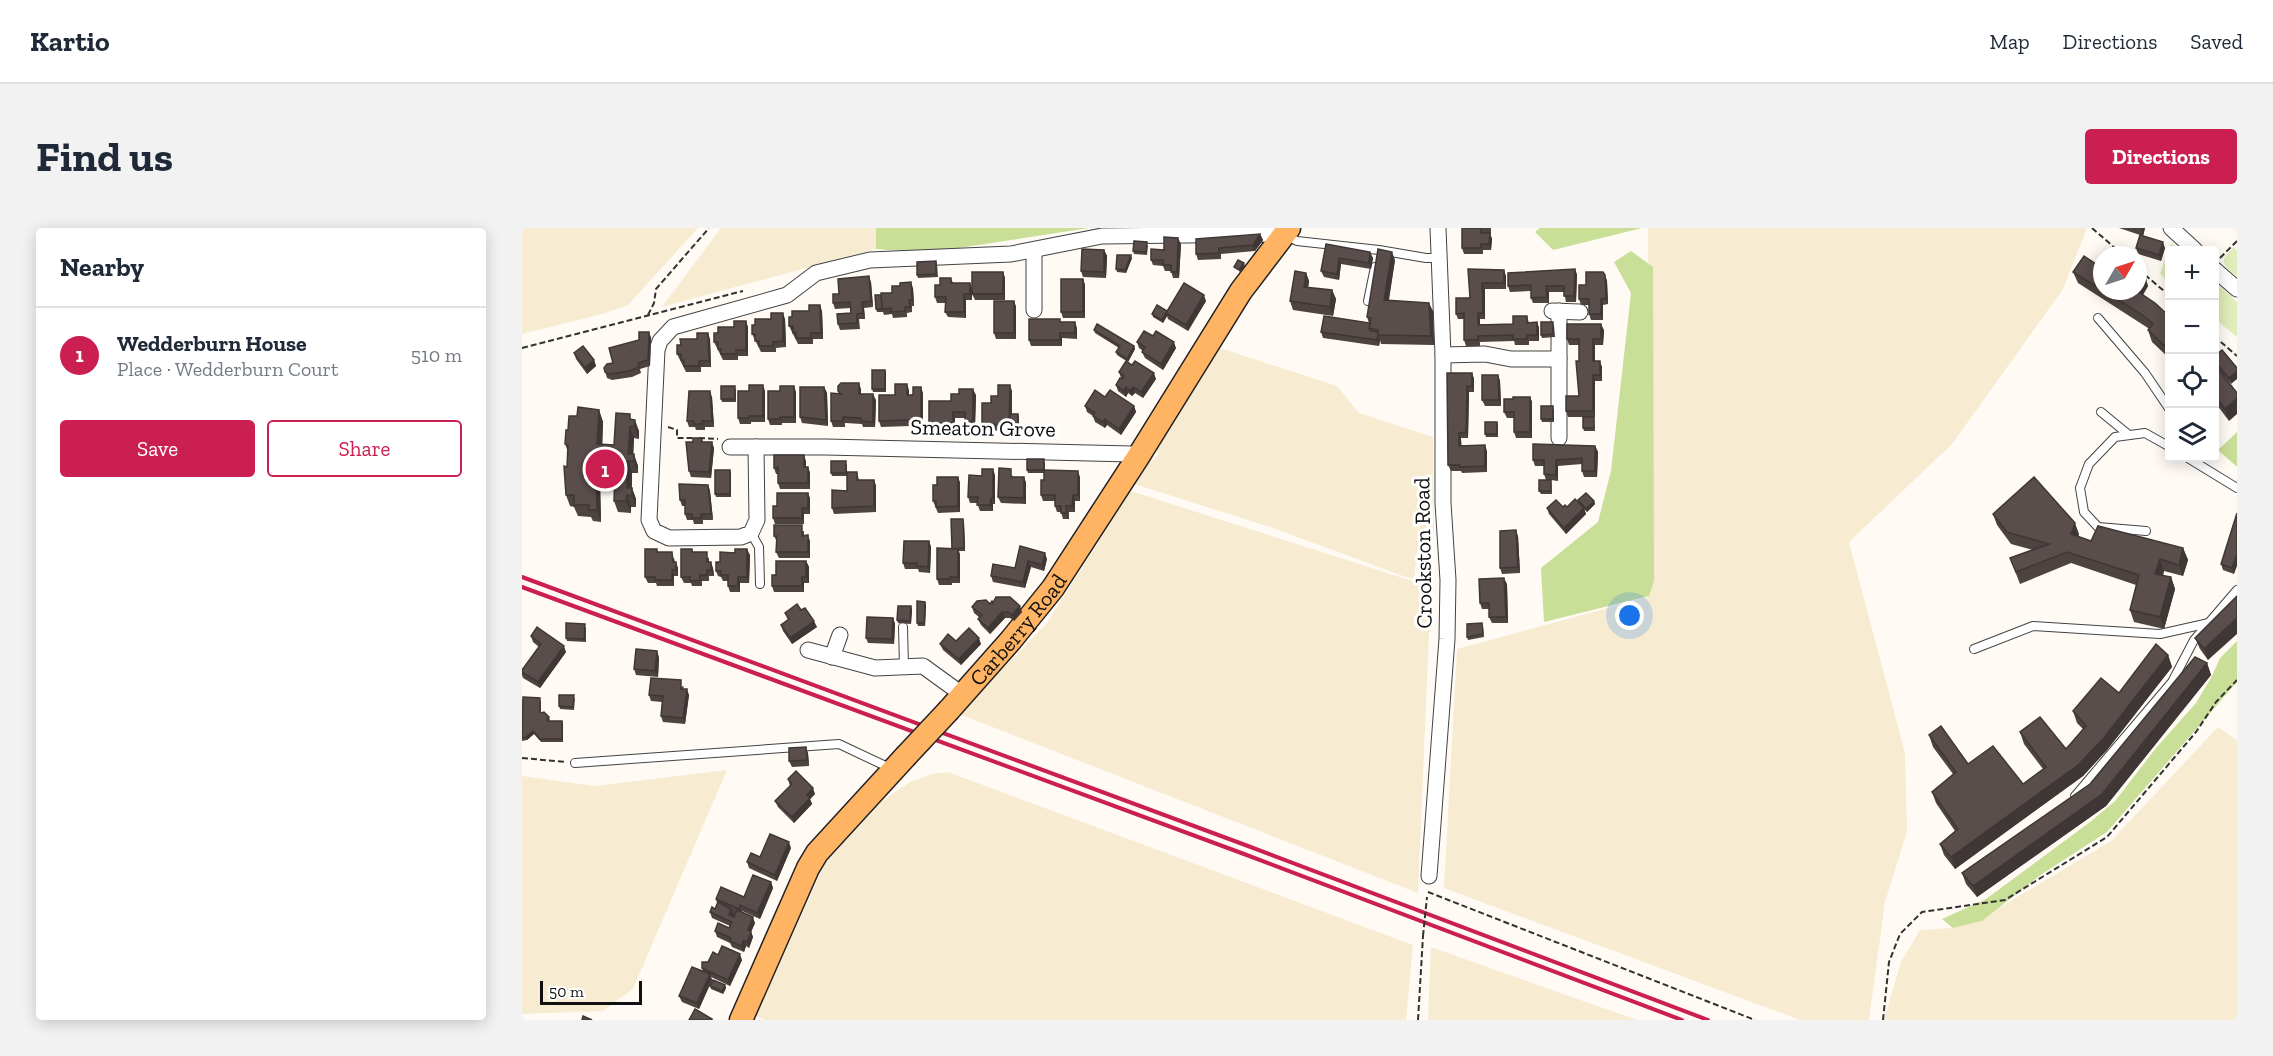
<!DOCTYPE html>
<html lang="en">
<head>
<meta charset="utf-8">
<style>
  :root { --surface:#fff; --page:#f2f2f3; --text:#1f2937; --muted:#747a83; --line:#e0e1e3; --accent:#ca1f50 }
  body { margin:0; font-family:"Zilla Slab",serif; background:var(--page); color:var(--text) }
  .controls { position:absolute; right:18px; top:18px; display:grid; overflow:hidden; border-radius:6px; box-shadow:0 3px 15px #0003 }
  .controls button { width:54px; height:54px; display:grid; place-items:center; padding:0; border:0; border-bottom:2px solid var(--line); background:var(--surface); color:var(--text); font:30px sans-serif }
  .compass { position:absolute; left:1571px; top:18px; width:54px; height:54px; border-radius:50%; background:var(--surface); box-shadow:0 3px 15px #0003; rotate:51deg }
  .scale { position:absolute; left:18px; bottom:15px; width:102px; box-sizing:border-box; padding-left:6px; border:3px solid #101010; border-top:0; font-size:16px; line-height:21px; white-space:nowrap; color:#101010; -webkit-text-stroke:4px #fff; paint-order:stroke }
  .you { position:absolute; left:1108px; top:388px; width:21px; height:21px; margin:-15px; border:4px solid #fff; border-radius:50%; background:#1a73e8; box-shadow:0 0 0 9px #1a73e833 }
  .badge { display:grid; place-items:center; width:39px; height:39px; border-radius:50%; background:var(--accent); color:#fff; font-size:20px; font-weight:700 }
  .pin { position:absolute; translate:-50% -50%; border:3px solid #fff; box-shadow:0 2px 6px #0006 }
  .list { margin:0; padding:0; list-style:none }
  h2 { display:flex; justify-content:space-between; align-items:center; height:78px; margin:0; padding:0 24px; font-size:26px }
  h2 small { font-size:20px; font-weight:400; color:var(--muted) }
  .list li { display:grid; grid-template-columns:39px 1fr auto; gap:18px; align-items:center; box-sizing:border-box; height:96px; padding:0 24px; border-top:2px solid var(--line) }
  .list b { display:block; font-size:22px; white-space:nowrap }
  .list p { margin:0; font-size:20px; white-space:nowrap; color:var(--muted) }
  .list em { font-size:20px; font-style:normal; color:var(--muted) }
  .actions { display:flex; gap:12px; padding:18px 24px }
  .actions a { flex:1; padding:14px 0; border:2px solid var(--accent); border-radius:6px; text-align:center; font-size:21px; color:var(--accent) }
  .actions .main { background:var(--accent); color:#fff }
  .icon { flex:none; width:33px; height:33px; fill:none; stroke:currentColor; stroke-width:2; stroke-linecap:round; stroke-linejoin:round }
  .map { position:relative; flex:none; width:1715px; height:792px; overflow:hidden; border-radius:6px }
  header { display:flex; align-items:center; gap:36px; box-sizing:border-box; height:84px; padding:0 30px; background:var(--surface); border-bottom:2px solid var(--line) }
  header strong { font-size:28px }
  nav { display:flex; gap:33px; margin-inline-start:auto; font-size:21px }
  .intro { display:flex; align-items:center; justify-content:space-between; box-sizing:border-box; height:144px; padding:0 36px }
  h1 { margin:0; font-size:42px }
  .button { padding:15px 27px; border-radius:6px; background:var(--accent); color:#fff; font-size:21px; font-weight:700 }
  main { display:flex; gap:36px; padding:0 36px }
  aside { flex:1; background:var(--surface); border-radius:6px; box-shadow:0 3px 15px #0003 }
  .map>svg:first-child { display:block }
</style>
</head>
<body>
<header>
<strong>Kartio</strong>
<nav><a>Map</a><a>Directions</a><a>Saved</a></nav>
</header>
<div class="intro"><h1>Find us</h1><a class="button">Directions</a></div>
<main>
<aside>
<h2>Nearby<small></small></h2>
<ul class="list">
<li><span class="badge">1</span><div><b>Wedderburn House</b><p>Place · Wedderburn Court</p></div><em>510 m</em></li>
</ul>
<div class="actions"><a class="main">Save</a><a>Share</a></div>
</aside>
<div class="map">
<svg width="1715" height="792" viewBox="0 0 1715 792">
  <rect width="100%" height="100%" fill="#fffaf4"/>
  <g fill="#f7ebd2">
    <path d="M0 0H176L106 77 80 86 0 106Z"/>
    <path d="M199 0H354V21L140 79Z"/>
    <path d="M1126 0H1565L1541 61 1430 216 1327 314 1383 525 1385 604 1363 674 1347 792H1278L922 660 935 421 1126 369Z"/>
    <path d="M695 119 815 158 837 185 911 209 912 306 897 305 892 352 748 299 609 255 626 228 632 232 637 224 631 220Z"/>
    <path d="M609 263 909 359 896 665 437 486 525 395Z"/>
    <path d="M1696 499 1715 512V792H1362L1379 734 1398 702 1431 700 1460 693 1477 680 1589 613Z"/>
    <path d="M205 542 111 761 81 783 0 786V548L73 558Z"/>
    <path d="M426 544 891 717 884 792H243L234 787 303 636 359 574 388 554 410 546Z"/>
    <path d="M909 719 1115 792H906Z"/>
  </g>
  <g fill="#e1edba">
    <path d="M1649 15 1657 22H1648L1647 54 1638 46Z"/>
    <path d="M1712 19 1715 23V49C1700 35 1696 34 1712 19Z"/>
    <path d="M1693 54 1715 74V109L1693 91Z"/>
  </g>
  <g fill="#c9df98">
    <path d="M354 0H567L404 25 354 21Z"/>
    <path d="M1018 0H1120L1031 22 1013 4Z"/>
    <path d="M1109 23 1131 39 1132 353 1127 368 1022 394 1019 340 1076 294 1089 243 1109 65 1092 34Z"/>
    <path d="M1715 204V239L1696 222Z"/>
    <path d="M1715 413V454L1585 604 1520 646 1460 693 1431 700 1420 691 1464 671 1568 594 1593 573 1634 520 1674 475 1690 448 1698 430Z"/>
  </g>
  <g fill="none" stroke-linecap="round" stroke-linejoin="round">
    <defs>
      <g id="lane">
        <path d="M765 8 775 13 857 22 904 30H917"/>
        <path d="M846 73 853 39"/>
        <path d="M1576 90 1623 145 1648 182"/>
        <path d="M1579 184 1607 207"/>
        <path d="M1666 230 1715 260"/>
        <path d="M1624 303 1576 299 1562 284 1558 260 1567 236 1593 209 1623 205 1648 219"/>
        <path d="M229 305 237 319 238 356"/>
        <path d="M381 399 382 439"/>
        <path d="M1452 421 1511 398 1638 406 1687 395"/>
        <path d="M53 535 317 516 370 541"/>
        <path d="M1553 568 1650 454 1672 412 1715 362"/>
      </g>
      <g id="street">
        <path d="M1649 0 1673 22"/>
        <path d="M512 23V82"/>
        <path d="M1692 41 1715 61"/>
        <path d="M1030 83 1058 84"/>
        <path d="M1037 83V210"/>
        <path d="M921 127 963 126 989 131H1037"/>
        <path d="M208 219H304L609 226 616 229"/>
        <path d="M234 219 235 292 229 305 219 309 147 310 132 303 127 292 135 122 138 113 151 99 265 67 294 45 348 32 489 26 580 8 751 6 760 9"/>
        <path d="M286 422 353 440 401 438 441 467"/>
        <path d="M310 429 318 407"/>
        <path d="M907 648 925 411 926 352 921 275V127L916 0"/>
      </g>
      <g id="primary">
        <path id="s1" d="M427 482 489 412 531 360 616 229 719 63 767 0"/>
        <path d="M219 792 286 640 295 625 383 529"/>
      </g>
    </defs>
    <use href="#lane" stroke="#434343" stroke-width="10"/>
    <use href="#street" stroke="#434343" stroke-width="17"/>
    <use href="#primary" stroke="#212121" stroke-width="25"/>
    <g stroke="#323232" stroke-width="2" stroke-dasharray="6 3" stroke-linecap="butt">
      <path d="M1570 0 1601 27"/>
      <path d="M1698 30 1715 13"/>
      <path d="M1616 41 1648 68"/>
      <path d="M126 87 132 75 134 61 187 0"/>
      <path d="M1692 108 1715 128"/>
      <path d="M0 120 221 63"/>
      <path d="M146 199 155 202V210H172"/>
      <path d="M177 210 196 211"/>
      <path d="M0 530 44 534"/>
      <path d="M906 664 1233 792"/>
      <path d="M896 792 901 708"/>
      <path d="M1361 792 1367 734 1378 706 1400 684 1483 672 1585 609 1674 504 1694 474 1715 452"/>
    </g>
    <use href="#lane" stroke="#fff" stroke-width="8"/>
    <use href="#street" stroke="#fff" stroke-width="15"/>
    <use href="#primary" stroke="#ffb464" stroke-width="22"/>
    <g stroke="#ca1f50" stroke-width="4">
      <path d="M0 349 726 618 1186 792"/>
      <path d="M0 359 722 626 1160 792"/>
    </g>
    <defs>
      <path id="primary-bridge" d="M383 529 427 482"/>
    </defs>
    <use href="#primary-bridge" stroke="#212121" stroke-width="25" stroke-linecap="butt"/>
    <path stroke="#323232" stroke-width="2" stroke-dasharray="6 3" stroke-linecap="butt" d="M901 708 905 669"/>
    <use href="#primary-bridge" stroke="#ffb464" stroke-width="22"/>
  </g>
  <g fill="#4d4341">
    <path d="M940 0H969V6H968L970 11 969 22H961V26H942L940 20Z"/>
    <path d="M1597 0H1623L1621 8 1643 20 1639 33 1616 26 1614 20 1618 7Z"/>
    <path d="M738 6 741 12 733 23 699 26V31L676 32 674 26Z"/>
    <path d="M659 16 657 50H651L649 43H643L641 38 631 37 629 32 642 22Z"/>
    <path d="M804 16 851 30 849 41 819 36 817 52 802 49 799 43Z"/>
    <path d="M626 17 625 27 612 26 611 23Z"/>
    <path d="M582 22 585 28 584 50 561 49 559 43Z"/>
    <path d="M610 30 604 45 595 44 594 41Z"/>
    <path d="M873 32 867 72 911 83 912 117 859 116 858 112 857 118 801 110 799 104 847 95 845 89Z"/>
    <path d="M414 33 415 36 416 49 396 50 395 47Z"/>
    <path d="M1580 40V63H1616L1624 52 1626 58 1621 67 1647 88V130L1630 114 1626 102 1627 101 1626 100 1556 55 1551 44Z"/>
    <path d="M946 41 984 48V61H963V91H958V96H991L1005 88 1007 95 1015 94 1017 100V113H1007V117H993L992 113 958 114V118H944L942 112V91H936L934 86 948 70Z"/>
    <path d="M1053 41 1055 47 1054 74H1044L1042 64H1027V75H1011L1009 70V63L988 64 986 58Z"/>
    <path d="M481 44 483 50V72H453L450 66Z"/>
    <path d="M784 45 787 53 786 60 810 62 814 71 811 88 771 82 768 73Z"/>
    <path d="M1083 47 1085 53 1086 76 1081 77V92H1069L1067 86V77H1059L1057 71 1064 57Z"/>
    <path d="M429 50 431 55H448L450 61V72H444V90L426 89 423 84V75H415L413 69 418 57Z"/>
    <path d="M561 51 563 57V90H541L539 84Z"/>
    <path d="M349 54 351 79 342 80 343 91H337L338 101 318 102 316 96 329 85 328 80 313 81 311 75 317 66Z"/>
    <path d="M391 60 392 78H390V84L385 85V89L371 90 370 86 362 87 361 84H355L354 81 359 67Z"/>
    <path d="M492 73 494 79V111H474L472 105Z"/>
    <path d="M684 73 666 103 646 91 645 88 641 95 631 89 630 86Z"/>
    <path d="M300 83 301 111H291V116H276L267 98 270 89Z"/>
    <path d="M263 91 264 119 254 120V124H239L230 106 233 97Z"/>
    <path d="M539 94 555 100V111L540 110V118H509L507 112Z"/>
    <path d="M1032 97 1033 109 1020 110 1019 107Z"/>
    <path d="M226 99V128H216V132H201L192 114 196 105Z"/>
    <path d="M572 102 612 118 613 121 606 134 595 127 594 124 597 120 573 105Z"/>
    <path d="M1082 102 1081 117H1073V133L1080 139V153H1073V189H1072L1073 203H1062L1061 200V189H1046L1044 183 1057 168V117H1047L1045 111Z"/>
    <path d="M127 104 129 110 128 138 118 141 119 145 110 149 90 152 85 150 82 140 91 135Z"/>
    <path d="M631 108 654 120 641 142 623 130 620 124 621 123 617 120 615 114Z"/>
    <path d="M188 111 189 139H179V144H164L155 126 159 117Z"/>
    <path d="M1700 122 1709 156 1697 142 1707 193 1692 173V128Z"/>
    <path d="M52 125 72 132 74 138 65 146 54 131Z"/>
    <path d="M363 142 364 145V164H351L350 161Z"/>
    <path d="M597 144 634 151 621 170 613 165 610 168 606 165 604 169 596 163 594 157 599 150Z"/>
    <path d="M925 145H950L952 151V164H947L946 210H939V218L965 223V244L940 245 939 243H929L926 237Z"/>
    <path d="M976 147 978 153 979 178H963L960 172Z"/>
    <path d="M302 159 305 165 306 198 280 195 278 189Z"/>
    <path d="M214 161V174H200L199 171Z"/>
    <path d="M339 161V166L354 172 353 199H341L340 196 323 195V199H311L309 193 317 166 316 163Z"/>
    <path d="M387 162V167L401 165V200H389L388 198 359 199 357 193 373 167Z"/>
    <path d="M243 163V194H229V196H218L216 190Z"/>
    <path d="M490 163V186H496L497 189V200H489V203L462 202 460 196 469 175 476 168Z"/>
    <path d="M274 164V195H260V197H248L246 191Z"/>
    <path d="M454 167 453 198 447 201 445 198 443 190H433V201H409L407 195 429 173Z"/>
    <path d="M190 169 192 199H183V202H174L173 199H167L165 193Z"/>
    <path d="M583 169 612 178 614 184 599 207 585 197 583 200 573 194 571 188 565 184 563 178Z"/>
    <path d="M1008 169 1010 174V210H994L992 204V190H985L982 184 991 171Z"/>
    <path d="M1032 181V194H1020L1019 191Z"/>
    <path d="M77 182 81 194 80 216 92 217 110 191 117 203V211L112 210 111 226 116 238V245H110V260L114 271V279H109V285L96 284 92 273V254L78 253 79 294 71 293 69 289 56 288 52 279 48 278 44 267 46 224 43 216 46 202 55 188Z"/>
    <path d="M975 194 976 197V209H964L963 206Z"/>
    <path d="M181 214 192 220 189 250 169 249 167 243Z"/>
    <path d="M1073 218 1076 224 1075 249H1062L1060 243V236L1036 238V253L1029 252 1030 266H1019L1017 263 1024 252 1022 246V238H1013L1011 232Z"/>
    <path d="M284 233V239H286L288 245V261H258L256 255V246H254L252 240Z"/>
    <path d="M523 234V242L558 249V273H553V284H547V291H541L539 284H535L533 278V273H521L519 267 522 252V245H506L505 242Z"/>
    <path d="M325 236V248H310L309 245Z"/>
    <path d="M335 244 337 252H352L354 258V284L312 286 310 280 325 263Z"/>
    <path d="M209 245V269H194L193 266Z"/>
    <path d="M473 247V276H471V283H458L455 275H448L446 269 460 248Z"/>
    <path d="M491 247V249H502L504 255V276L479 275 476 269Z"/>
    <path d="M436 249 438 255V284L416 285 411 273 415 257Z"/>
    <path d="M186 257 188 263 191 292H181V296H172L171 292H165L163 286V278H160L158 272Z"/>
    <path d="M288 270V286H282V296H253L251 290 255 278Z"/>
    <path d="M1056 272 1072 273 1073 276 1065 284 1062 281 1064 286 1044 306 1027 286 1025 280 1045 279 1057 275Z"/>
    <path d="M1715 285 1712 346 1701 342 1699 336Z"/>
    <path d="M1471 286 1557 306 1556 309 1569 313 1661 320 1666 332 1661 348 1642 343 1641 348 1649 349 1653 361 1642 401 1612 394 1608 382 1614 357 1549 335 1498 356 1488 330 1511 322 1489 316 1475 297Z"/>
    <path d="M442 294 443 323H437L438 327V355H430V357H417L415 351Z"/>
    <path d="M282 303V307L288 313V330H257L254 324 255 314 252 308Z"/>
    <path d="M996 308 998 345 980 346 978 340Z"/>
    <path d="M407 313 409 319 408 345 397 344 396 341H383L381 335Z"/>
    <path d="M498 318 525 331 522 343 509 339 503 360 471 354 469 348 493 340Z"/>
    <path d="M170 321 171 324 187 330V334L191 340 192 348H187V353H180V358H170L169 355H162L159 349Z"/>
    <path d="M136 324 152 330 153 334 156 340V348H152V358H135L134 355H126L123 349Z"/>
    <path d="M228 327 227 355H218V364H208L206 358V353H201L199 349 196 348 194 343 198 334Z"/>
    <path d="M284 333 287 339V355H282V364H252L250 358 254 347Z"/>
    <path d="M985 356 986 395H970L967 389V381H960L958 375Z"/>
    <path d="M1715 368 1686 432 1678 421 1673 410Z"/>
    <path d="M403 374 404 377 403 398H396L395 395Z"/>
    <path d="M471 375 500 384 492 393 488 390H483L468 406 459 397 456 391 458 390 452 385 450 379Z"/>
    <path d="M390 381 389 396 376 395 375 392Z"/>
    <path d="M279 382 295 399 270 416 261 403 259 397 266 392 263 385Z"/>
    <path d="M371 390 373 396 372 416 346 415 344 410Z"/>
    <path d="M961 398 962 409 946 412 945 409Z"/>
    <path d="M64 399V414L45 413 44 410Z"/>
    <path d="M9 408 44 424 18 460 1 450 0 447V442L17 419 11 414Z"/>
    <path d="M434 413 459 416 439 437 421 422 418 416Z"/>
    <path d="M1646 427 1650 439 1585 522 1561 548 1433 641 1422 627 1418 616 1433 603 1414 575 1410 564 1431 546 1411 519 1407 507 1446 536 1501 556 1521 541 1502 516 1498 504 1544 521 1561 501 1555 495 1551 483 1597 465Z"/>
    <path d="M137 429 136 449 114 447 112 441Z"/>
    <path d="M1685 435 1689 447 1584 578 1455 669 1444 656 1440 645 1568 556Z"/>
    <path d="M162 458 161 461 167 467 163 496 141 494 139 488 140 474 129 473 127 467Z"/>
    <path d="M53 470 52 482 38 481 37 478Z"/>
    <path d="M19 473V485L27 489 28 492 27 493H40L41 496V514H19L12 506 5 512 0 513V489Z"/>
    <path d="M286 525 287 538 270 539 267 533Z"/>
    <path d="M266 551 293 566 288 571 290 576 272 595 256 579 253 573 268 558Z"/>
    <path d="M269 620 255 653 227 640 225 634 238 629Z"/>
    <path d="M249 654 251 660 238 691 220 683V684L233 695 229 704 231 709 227 720 224 718 222 724 210 719 208 715 195 709 193 703 207 700 208 698 190 690 188 684 193 681 195 675 194 671 222 669Z"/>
    <path d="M196 727 220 732 208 758 189 749 190 752 177 781 160 774 157 768 181 744 180 740 186 734Z"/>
    <path d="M203 757 204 760 201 766 189 761 188 758Z"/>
  </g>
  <g fill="#3f3735">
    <path d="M1619 0H1623L1621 8 1619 2Z"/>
    <path d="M968 5 970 11 969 22 967 16Z"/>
    <path d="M738 6 741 12 733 23 731 17Z"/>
    <path d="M656 10 659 16 657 50 655 44Z"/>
    <path d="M1641 14 1643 20 1639 33 1637 27Z"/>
    <path d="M582 22 585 28 584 50 582 44Z"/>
    <path d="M848 24 851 30 849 41 847 35Z"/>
    <path d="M870 24 873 32 865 81 862 72Z"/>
    <path d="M609 27 610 30 604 45 603 42Z"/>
    <path d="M817 30 819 36 817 52 815 46Z"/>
    <path d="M722 35 723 38 718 45 717 42Z"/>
    <path d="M1053 41 1055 47 1054 74 1052 68Z"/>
    <path d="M982 42 984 48V61L982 55Z"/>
    <path d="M481 44 483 50V72L481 66Z"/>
    <path d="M784 45 787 53 785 68 782 59Z"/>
    <path d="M1083 47 1085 53 1086 76 1084 70Z"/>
    <path d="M347 48 349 54 351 79 349 73Z"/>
    <path d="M561 51 563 57V90L561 84Z"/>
    <path d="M1624 52 1626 58 1619 69 1617 63Z"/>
    <path d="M389 54 391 60 392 78 390 72Z"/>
    <path d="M448 55 450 61V72L448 66Z"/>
    <path d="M960 55 963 61V91L961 85Z"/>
    <path d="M1024 58 1027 64V75L1025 69Z"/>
    <path d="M810 62 814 71 811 88 808 79Z"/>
    <path d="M442 66 444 72V90L442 84Z"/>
    <path d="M682 67 684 73 666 103 664 97Z"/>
    <path d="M1079 71 1081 77V92L1079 86Z"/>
    <path d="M492 73 494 79V111L492 105Z"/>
    <path d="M340 74 342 80 343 91 341 85Z"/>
    <path d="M907 75 911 83 912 117 909 108Z"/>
    <path d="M298 77 300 83 301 111 299 105Z"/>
    <path d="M261 85 263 91 264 119 261 113Z"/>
    <path d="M644 85 645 88 641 95 640 92Z"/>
    <path d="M956 85 958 91V102L956 97Z"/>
    <path d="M224 93 226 99V128L224 122Z"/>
    <path d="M553 94 555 100V111L553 105Z"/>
    <path d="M1015 94 1017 100V113L1015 107Z"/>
    <path d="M1079 96 1082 102 1081 117 1079 111Z"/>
    <path d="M127 104 129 110 128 138 126 132Z"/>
    <path d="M186 105 188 111 189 139 187 133Z"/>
    <path d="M538 105 540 110V118L538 112Z"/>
    <path d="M856 107 858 112 857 118 855 112Z"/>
    <path d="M1071 111 1073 117V139L1071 133Z"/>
    <path d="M652 114 654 120 641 142 639 136Z"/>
    <path d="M612 118 613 121 606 134 605 131Z"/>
    <path d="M72 132 74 138 65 146 63 140Z"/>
    <path d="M1078 133 1080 139V153L1078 147Z"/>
    <path d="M363 142 364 145V164L363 161Z"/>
    <path d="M1715 143V151L1709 156 1707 150Z"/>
    <path d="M632 145 634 151 621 170 619 164Z"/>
    <path d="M950 145 952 151V164L950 158Z"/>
    <path d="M976 147 978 153 979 178 977 172Z"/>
    <path d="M1071 147 1073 153V189L1071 183Z"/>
    <path d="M337 155 339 161V172L337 166Z"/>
    <path d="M385 156 387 162V173L385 167Z"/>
    <path d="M241 157 243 163V194L241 188Z"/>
    <path d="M488 157 490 163 489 197H488L489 203 487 197Z"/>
    <path d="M272 158 274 164V195L272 189Z"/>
    <path d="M945 158 947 164 946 210 944 204Z"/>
    <path d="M302 159 305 165 306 198 304 192Z"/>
    <path d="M399 159 401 165V200L399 194Z"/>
    <path d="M604 159 606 165 604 169 602 163Z"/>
    <path d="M611 159 613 165 610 168 608 163Z"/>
    <path d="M451 161 454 167 453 198 451 192Z"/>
    <path d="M188 163 190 169 192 199 190 193Z"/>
    <path d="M351 166 354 172 353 199 351 194Z"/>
    <path d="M1008 169 1010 174V210L1008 204Z"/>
    <path d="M1715 170V186L1707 193 1703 181Z"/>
    <path d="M612 178 614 184 599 207 597 201Z"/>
    <path d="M77 182 81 194 80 228 75 216Z"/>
    <path d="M431 184 433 190V201L431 195Z"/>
    <path d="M583 191 585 197 583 200 581 194Z"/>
    <path d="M113 192 117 203V211L112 199Z"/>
    <path d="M108 199 112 210 111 233 106 226Z"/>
    <path d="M937 205 939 210 940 224 937 218Z"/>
    <path d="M190 214 192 220 189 250 187 244Z"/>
    <path d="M963 217 965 223V244L963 238Z"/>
    <path d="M1073 218 1076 224 1075 249 1073 243Z"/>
    <path d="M112 226 116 238V245L112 233Z"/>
    <path d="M282 227 284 233V245L282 239Z"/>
    <path d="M1034 232 1036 238V253L1034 247Z"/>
    <path d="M106 233 110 245 109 268 105 260Z"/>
    <path d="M286 239 288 245V261L286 255Z"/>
    <path d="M471 241 473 247V276L471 270Z"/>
    <path d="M74 242 78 253 79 294 75 282Z"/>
    <path d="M208 242 209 245V269L208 266Z"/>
    <path d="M556 243 558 249V273L556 267Z"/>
    <path d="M436 249 438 255V284L436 278Z"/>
    <path d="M502 249 504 255V276L502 270Z"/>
    <path d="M352 252 354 258V284L352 278Z"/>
    <path d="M186 257 188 263 191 292 189 286Z"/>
    <path d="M110 260 114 271V279L110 268Z"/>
    <path d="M286 265 288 270V286L286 280Z"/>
    <path d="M105 267 109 279V285L104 273Z"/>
    <path d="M551 267 553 273V284L550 278Z"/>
    <path d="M469 270 471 276V283L468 277Z"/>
    <path d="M1072 273 1073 276 1065 284 1064 281Z"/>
    <path d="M280 280 282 286V296L280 290Z"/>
    <path d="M1062 280 1064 286 1044 306 1042 300Z"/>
    <path d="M441 291 442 294 443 323 442 320Z"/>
    <path d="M1553 295 1557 306 1553 318 1549 306Z"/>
    <path d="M994 302 996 308 998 345 996 339Z"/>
    <path d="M286 307 288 313V330L286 324Z"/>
    <path d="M407 313 409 319 408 345 406 339Z"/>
    <path d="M1661 320 1666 332 1661 348 1657 337Z"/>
    <path d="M225 321 228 327 227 355 225 349Z"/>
    <path d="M436 321 438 327V355L436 349Z"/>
    <path d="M523 325 525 331 522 343 520 337Z"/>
    <path d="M1715 326V338L1712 346 1710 340Z"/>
    <path d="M1638 331 1642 343 1638 358 1633 346Z"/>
    <path d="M284 333 287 339V355L284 349Z"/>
    <path d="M506 333 509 339 503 360 501 354Z"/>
    <path d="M154 334 156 340V348L154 342Z"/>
    <path d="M189 334 191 340 192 348 189 342Z"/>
    <path d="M150 342 152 348V358L150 352Z"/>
    <path d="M216 349 218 355V364L216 358Z"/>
    <path d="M280 349 282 355V364L280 358Z"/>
    <path d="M1649 349 1653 361 1642 401 1638 389Z"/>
    <path d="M982 350 985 356 986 395 984 389Z"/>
    <path d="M403 374 404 377 403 398 402 395Z"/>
    <path d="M389 378 390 381 389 396 388 393Z"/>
    <path d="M498 378 500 384 492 393 490 387Z"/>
    <path d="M480 384 483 390 468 406 466 400Z"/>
    <path d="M371 390 373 396 372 416 370 411Z"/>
    <path d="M1715 390V406L1686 432 1682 421Z"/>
    <path d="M292 393 295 399 270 416 268 410Z"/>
    <path d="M457 410 459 416 439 437 437 431Z"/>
    <path d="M42 418 44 424 18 460 16 454Z"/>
    <path d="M135 423 137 429 136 449 133 443Z"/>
    <path d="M1646 427 1650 439 1585 522 1561 548 1433 641 1429 629Z"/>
    <path d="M1685 435 1689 447 1584 578 1455 669 1451 658 1580 566Z"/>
    <path d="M165 461 167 467 163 496 161 490Z"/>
    <path d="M40 493 41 496V514L40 511Z"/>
    <path d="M11 503 12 506 5 512 4 509Z"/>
    <path d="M284 519 286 525 287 538 285 532Z"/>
    <path d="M291 560 293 566 288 571 290 576 272 595 270 589 285 567Z"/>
    <path d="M267 614 269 620 255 653 253 647Z"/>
    <path d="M249 654 251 660 238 691 235 685Z"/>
    <path d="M209 681 212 687 209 693 207 687Z"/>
    <path d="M231 689 233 695 229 704 231 709 227 720 225 714 226 702Z"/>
    <path d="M222 712 224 718 222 724 219 718Z"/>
    <path d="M218 726 220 732 208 758 206 752Z"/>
    <path d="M188 746 190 752 177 781 175 775Z"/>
    <path d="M203 757 204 760 201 766 200 763Z"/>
  </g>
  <g fill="#5a4e4c" stroke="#3f3735" stroke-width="1.5">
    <path d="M940 0H959V5H968L967 16H959V20H940Z"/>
    <path d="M738 6 731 17 697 20V25L674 26V11Z"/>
    <path d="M1618 7 1641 14 1637 27 1614 20Z"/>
    <path d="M642 9 656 10 655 44H649V37H641V32H629V21L642 22Z"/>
    <path d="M612 13 625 14 624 24 611 23Z"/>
    <path d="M804 16 848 24 847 35 817 30 815 46 799 43Z"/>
    <path d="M560 21 582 22V44L559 43Z"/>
    <path d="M856 21 870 24 862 72 907 75 909 108 856 107V102L847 100 849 90 845 89Z"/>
    <path d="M595 27H609L603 42 594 41Z"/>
    <path d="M1562 28 1580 40V62L1551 44Z"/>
    <path d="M716 32 722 35 717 42 712 39Z"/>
    <path d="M414 33V46L395 47V34Z"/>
    <path d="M946 41 982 42V55H960L961 85H956V97L991 96V88H1005V95L1015 94V107H1005V111H991V107L956 108V112H942V85L934 86V70H948Z"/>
    <path d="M1053 41 1052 68H1042V58H1024L1025 69 1009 70V57L986 58V45Z"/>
    <path d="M773 43 784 45 782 59 810 62 808 79 768 73Z"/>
    <rect x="450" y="44" width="31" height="22"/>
    <path d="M1064 44H1081L1083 47 1084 70 1079 71V86H1067V71H1057V57H1064Z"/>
    <path d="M1616 47 1624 52 1617 63H1616Z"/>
    <path d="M347 48 349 73 340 74 341 85 335 86V95L316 96 315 86 329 85 328 74 311 75V66H317L316 51Z"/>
    <path d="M418 50H429V55H448V66H442V84H423L424 69H413V57H418Z"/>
    <rect x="539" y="51" width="22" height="33"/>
    <path d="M389 54 390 72H387L388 79H383V83L369 84V80L360 81 359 65H370V58H378V55Z"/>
    <path d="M662 55 682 67 664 97 644 85Z"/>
    <path d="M1582 63H1615L1633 75 1647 88V118L1645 120 1626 102 1631 96 1622 88Z"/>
    <path d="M353 67H359L360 81H354Z"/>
    <rect x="472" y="73" width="20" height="32"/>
    <path d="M287 77H298L299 105H289V110H274V104L271 105V98H267V89H270V83H287Z"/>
    <path d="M635 77 645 83 640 92 630 86Z"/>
    <path d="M249 85H261V113L251 114V118H237V113H233V106H230V97H233V91H249Z"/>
    <path d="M802 88 848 95 847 100 848 103 856 104 855 112 799 104Z"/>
    <path d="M507 91H538V94H553V105H538V112H507Z"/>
    <path d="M212 93H224V122H214V126H199V121H196V114H192V105H196V99H212Z"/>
    <path d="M1019 94H1031V106L1019 107Z"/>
    <path d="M575 96 612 118 605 131 594 124 598 118 572 102Z"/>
    <path d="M1045 96H1079V111H1071V133H1078V147H1071V183H1044V168H1057L1054 133H1057V111H1045Z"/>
    <path d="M622 103 631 108 634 103 652 114 639 136 620 124 623 119 615 114Z"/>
    <path d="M117 104H127L126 132 116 135 117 139 107 143 87 146 83 144 82 140 85 136 91 135 87 120 117 112Z"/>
    <path d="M175 105H186L187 133H177V138H162V132H159V126H155V117H159L158 111H175Z"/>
    <path d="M61 118 72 132 63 140 52 125Z"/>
    <path d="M1700 122 1715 140V143L1707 150 1692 133V128Z"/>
    <path d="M604 133 610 137 613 133 632 145 619 164 611 159 608 163 604 159 602 163 594 157 598 150 600 151 602 148 597 144Z"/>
    <path d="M1692 136 1715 165V170L1703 181 1692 167Z"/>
    <rect x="350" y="142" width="13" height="19"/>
    <path d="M925 145H950V158H945L944 204 937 205V218L963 217V238L938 239V237H926Z"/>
    <path d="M960 147H976L977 172H960Z"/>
    <path d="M319 155H337V166H351V194L339 193V190L321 189V193H309V165L319 166 316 163V158Z"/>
    <path d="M373 156H385V167H391V159H399V194H387V192L357 193V167H373Z"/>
    <path d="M227 157H241V188H227V190H216V163H227Z"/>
    <path d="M476 157H488L487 197 460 196V175H469V168H476Z"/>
    <rect x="199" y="158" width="14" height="13"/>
    <path d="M258 158H272V189H258V191H246V163H258Z"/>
    <path d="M278 159H302L304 192 278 189Z"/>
    <path d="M437 161H451V192L445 195 443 192V184H431V195H407V173H429V166H437Z"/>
    <path d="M573 162 583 169 588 162 612 178 597 201 583 191 581 194 571 188 573 185 563 178Z"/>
    <path d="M167 163H188L190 193H180V196H172V193H165Z"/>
    <path d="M991 169H1008V204H992V184H982V171H991Z"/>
    <rect x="1019" y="178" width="12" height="13"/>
    <path d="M56 179 77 182 75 216 92 217 94 185 108 186V191L113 192 112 199H108L106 226H112V233H106L105 260H110V268L105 267 104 273H92L93 242H74L75 282H67V277H52V267H44L42 238 45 239 46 217 43 216 44 202H46L47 188H55Z"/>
    <rect x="488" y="186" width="8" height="11"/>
    <rect x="1061" y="189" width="11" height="11"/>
    <rect x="963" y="194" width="12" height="12"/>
    <path d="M171 210H180V214H190L187 244 167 243 164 214H171Z"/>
    <path d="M1011 216 1073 218V243H1060V230L1034 232V247L1022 246V232H1011Z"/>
    <path d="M252 227H282V239H286V255H256V239L252 240Z"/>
    <rect x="505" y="231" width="17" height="11"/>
    <rect x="309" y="233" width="15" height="12"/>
    <path d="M477 240 489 241V249H502V270L476 269Z"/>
    <path d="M460 241H471V270H469L468 277H455L456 269H446L447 247 460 248Z"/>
    <rect x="193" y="242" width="15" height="24"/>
    <path d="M522 242 556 243V267H551L550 278H544L545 285H539V278H533V267H519V252H522Z"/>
    <path d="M325 244H335V252H352V278L310 280V262L325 263Z"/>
    <path d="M415 249H436V278L414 279V273H411V257H415Z"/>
    <path d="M1512 249 1553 295 1549 306 1569 313 1576 298 1661 320 1657 337 1638 331 1633 346 1649 349 1638 389 1608 382 1617 347 1545 324 1494 344 1488 330 1527 316 1485 304 1471 286Z"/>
    <rect x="1017" y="252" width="12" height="11"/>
    <path d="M157 256 186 257 189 286H179V290H170V286H163V272H158Z"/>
    <path d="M255 265H286V280H280V290H251V278H255Z"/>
    <path d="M1064 265 1072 273 1064 281 1056 272Z"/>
    <path d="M1053 271 1062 280 1042 300 1025 280 1034 272 1041 279 1043 277 1045 279Z"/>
    <path d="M1715 285V326L1710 340 1699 336Z"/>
    <path d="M429 291H441L442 320 430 321Z"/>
    <path d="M252 297H280V308L286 307V324H254L255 308H252Z"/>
    <path d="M994 302 996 339 978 340V303Z"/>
    <path d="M382 313H407L406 339 395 338V335H381Z"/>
    <path d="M498 318 523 325 520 337 506 333 501 354 469 348 471 336 493 340Z"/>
    <path d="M415 320 436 321V349H428V351H415Z"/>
    <path d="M123 321H135V324H150L151 334H154V342H150V352H133V349H123Z"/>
    <path d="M159 321H170V324H185V334H189V342H185V347H178V352L168 353V349H159Z"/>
    <path d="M213 321H225V349H216V358H206V347H199V343H194V334H198V324L213 325Z"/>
    <path d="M254 333H284V349H280V358H250V347H254Z"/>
    <path d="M982 350 984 389H967V375H958L957 351Z"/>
    <path d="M1715 368V390L1682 421 1673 410Z"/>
    <path d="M474 369H488L498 378 490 387 486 384H480L466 400 456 391 460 387 450 379 455 373 464 372 468 376 470 373 471 375Z"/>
    <path d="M395 373 403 374 402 395H395Z"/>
    <path d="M275 376 279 382 283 380 292 393 268 410 259 397 267 391 263 385Z"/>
    <path d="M376 378H389L388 393 375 392Z"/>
    <path d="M345 389 371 390 370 411 344 410Z"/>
    <path d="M44 395 63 396 62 411 44 410Z"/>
    <path d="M960 395 961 406 945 409V396Z"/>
    <path d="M15 399 42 418 16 454 0 444V442L19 416 9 408Z"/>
    <path d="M447 400 457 410 437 431 418 416 426 406 434 413Z"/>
    <path d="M1634 416 1646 427 1581 511 1556 537 1429 629 1418 616 1436 601 1410 564 1434 544 1407 507 1419 498 1446 536 1471 518 1501 556 1524 539 1498 504 1518 489 1544 521 1564 498 1551 483 1579 450 1597 465Z"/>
    <path d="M114 421 135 423 133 443 112 441Z"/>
    <path d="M1673 429 1685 435 1580 566 1451 658 1440 645 1568 556Z"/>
    <path d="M129 450 159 452V461H165L161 490 139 488 141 468 127 467Z"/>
    <path d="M37 467H52L51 479 37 478Z"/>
    <path d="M1 469 18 470V484L19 485 22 484 27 489 25 491 26 493H40V511H18L11 503 4 509 0 510Z"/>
    <path d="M284 519 285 532 267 533V520Z"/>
    <path d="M274 543 291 560 285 567 288 570 270 589 253 573 270 556 266 551Z"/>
    <path d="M248 606 267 614 253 647 225 634 229 625 238 629Z"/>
    <path d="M231 647 249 654 235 685 218 677 217 681 194 671 199 659 222 669Z"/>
    <path d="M196 674 209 681 207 687 212 689 215 682 231 689 226 702 229 704 225 714 222 712 219 718 208 713 209 710 193 703 196 695 207 700 210 694 188 684 190 679 193 681Z"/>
    <path d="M200 718 218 726 206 752 180 740V734H186L191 724 196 727Z"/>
    <path d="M170 739 188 746 175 775 157 768Z"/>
    <path d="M191 752 203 757 200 763 188 758Z"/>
    <path d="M173 781 190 791V792H167Z"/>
    <path d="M61 788 70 792H60Z"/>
  </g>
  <g text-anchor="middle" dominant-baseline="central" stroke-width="6" stroke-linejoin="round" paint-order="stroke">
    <g font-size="22" fill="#101010" stroke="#fff">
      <text transform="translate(461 200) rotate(1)">Smeaton Grove</text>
      <text transform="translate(901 325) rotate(-91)">Crookston Road</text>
      <text stroke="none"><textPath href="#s1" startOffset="106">Carberry Road</textPath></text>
    </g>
  </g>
</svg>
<div class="controls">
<button>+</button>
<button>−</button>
<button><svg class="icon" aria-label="locate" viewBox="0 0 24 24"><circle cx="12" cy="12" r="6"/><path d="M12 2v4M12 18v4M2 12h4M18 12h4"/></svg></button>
<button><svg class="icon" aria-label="layers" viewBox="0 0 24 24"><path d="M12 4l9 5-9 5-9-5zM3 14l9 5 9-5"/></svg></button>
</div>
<svg class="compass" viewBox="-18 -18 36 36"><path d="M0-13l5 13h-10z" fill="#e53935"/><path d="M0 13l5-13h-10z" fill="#747a83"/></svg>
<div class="scale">50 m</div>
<div class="you"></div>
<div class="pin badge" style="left:83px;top:241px">1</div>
</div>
</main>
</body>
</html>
